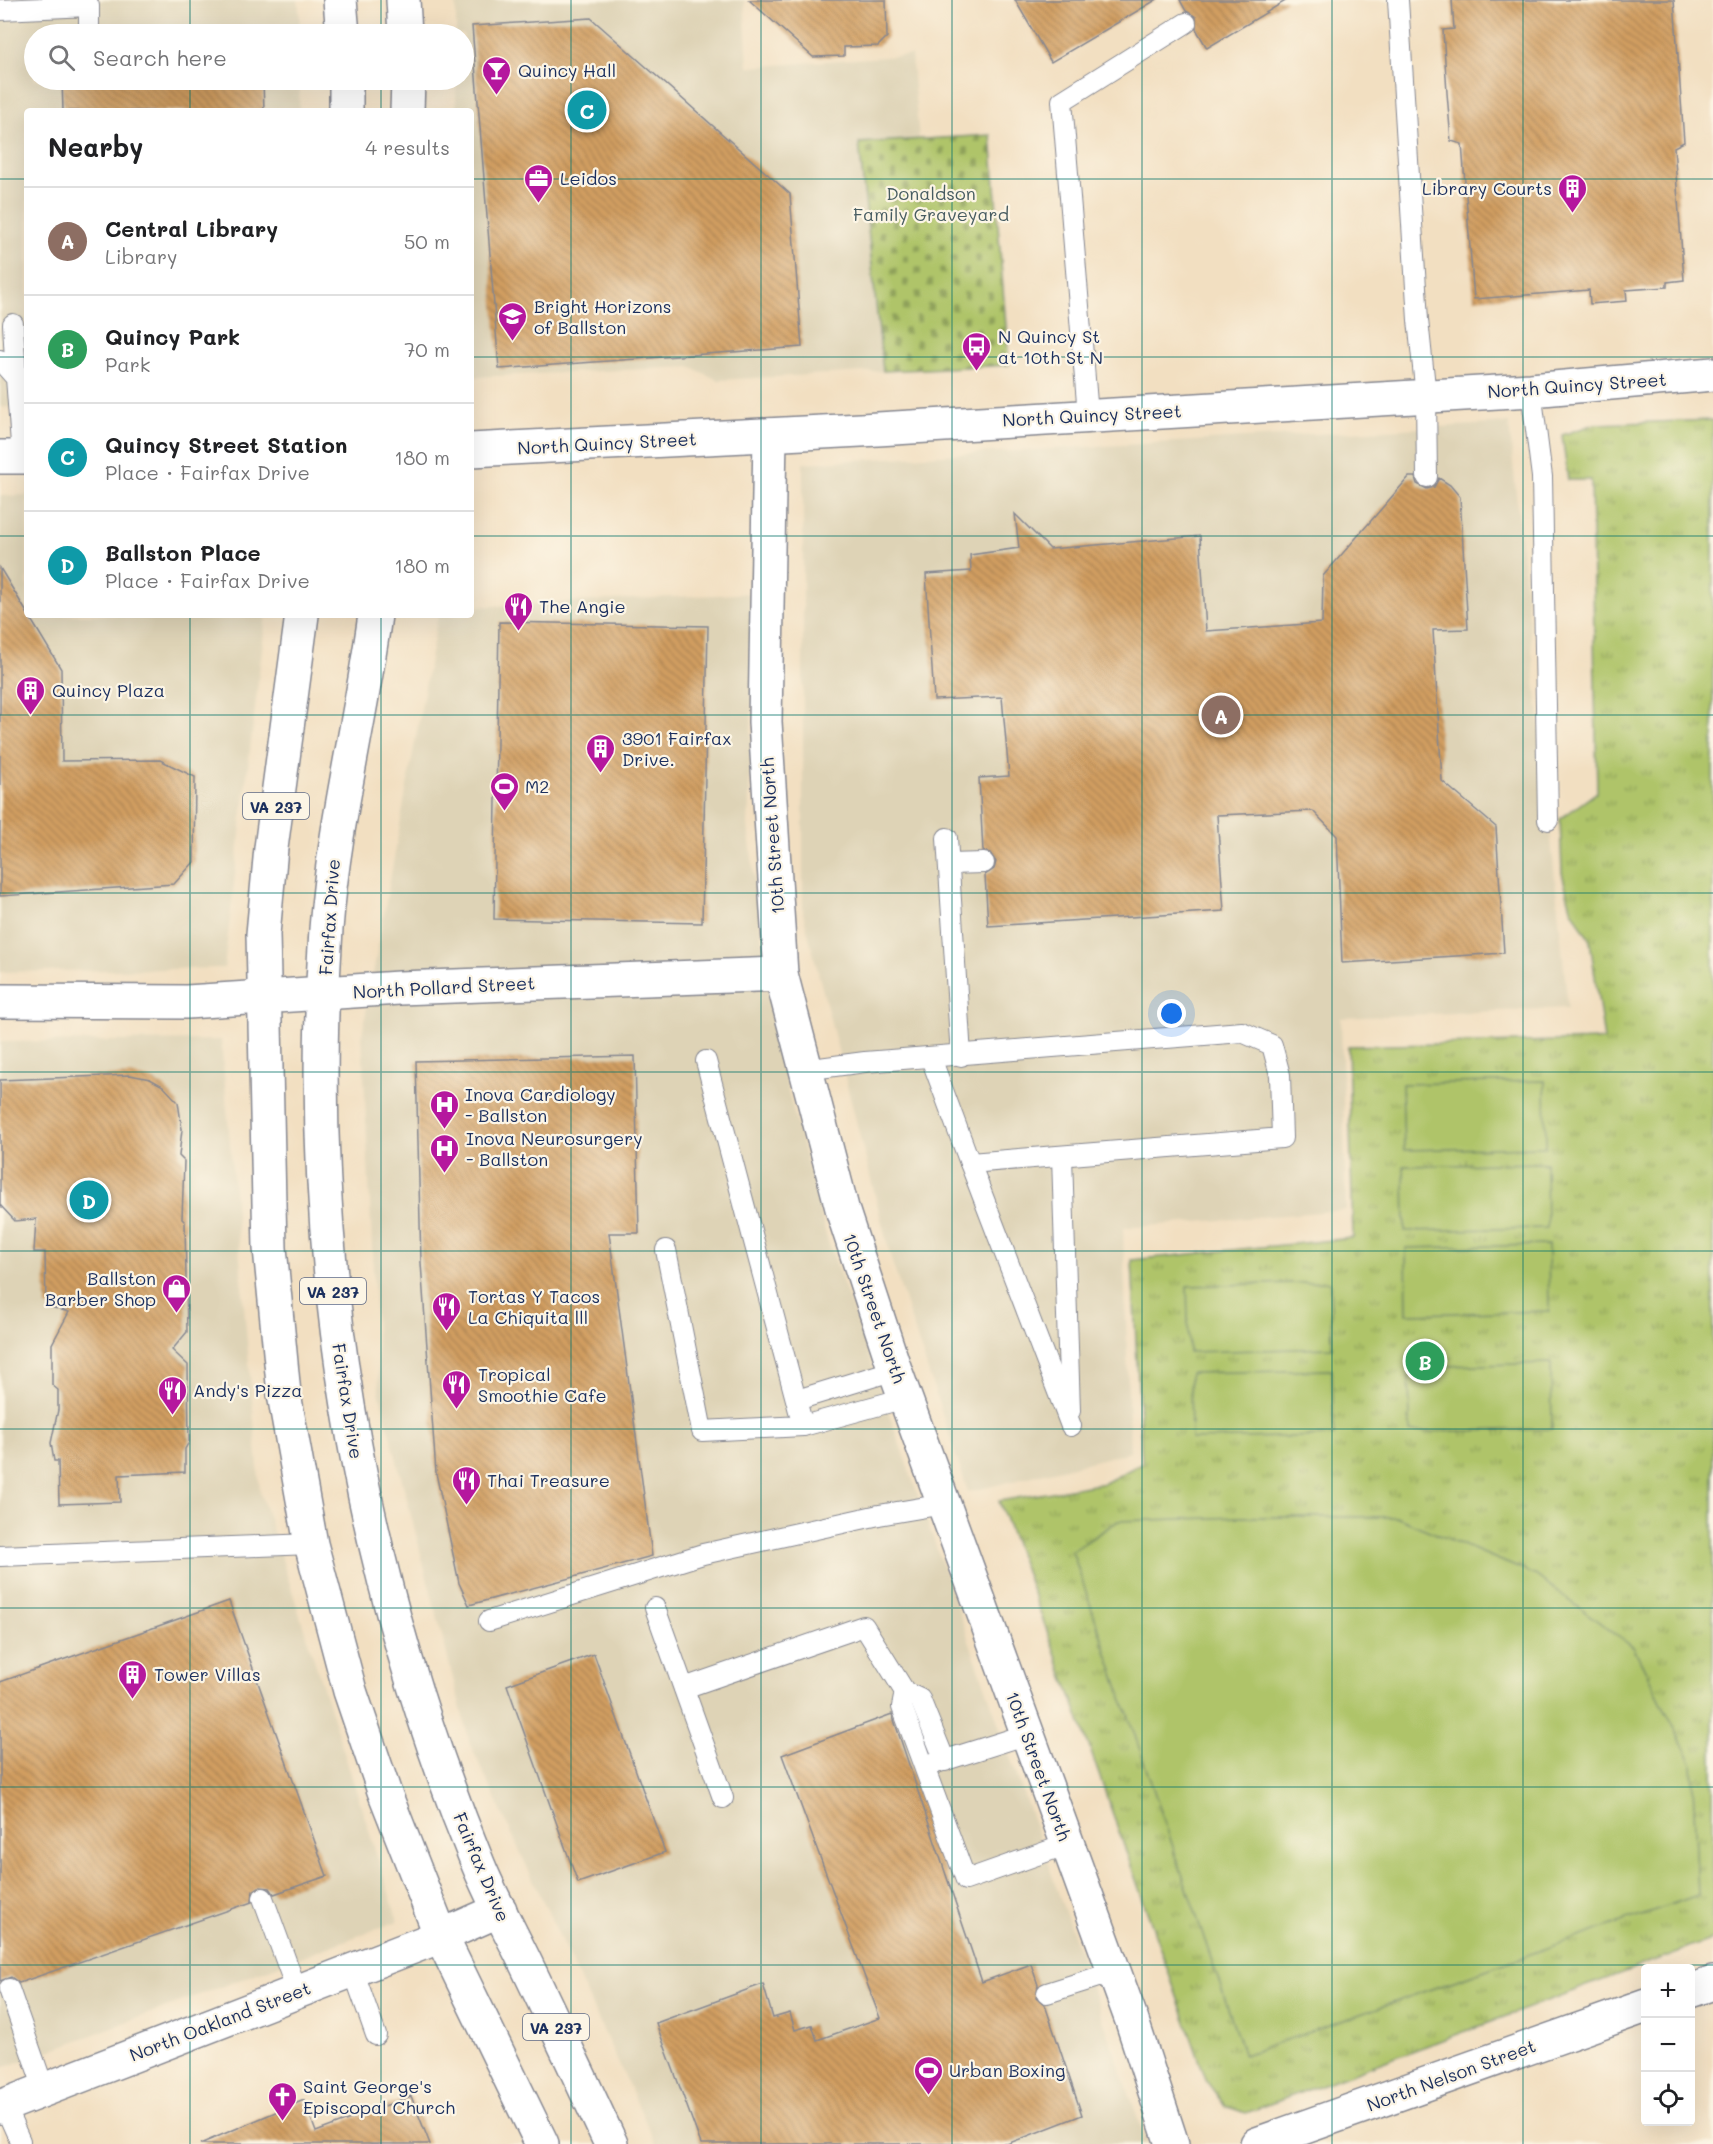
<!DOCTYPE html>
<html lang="en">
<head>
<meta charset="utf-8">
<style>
  :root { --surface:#fff; --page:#f2f2f2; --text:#202124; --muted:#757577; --line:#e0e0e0; --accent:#b5179e }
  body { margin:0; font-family:Mali,sans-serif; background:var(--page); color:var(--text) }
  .controls { position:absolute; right:18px; bottom:18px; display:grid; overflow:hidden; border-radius:6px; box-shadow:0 6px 24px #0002 }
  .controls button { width:54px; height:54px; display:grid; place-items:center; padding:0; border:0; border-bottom:2px solid var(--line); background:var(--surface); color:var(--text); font:30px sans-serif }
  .you { position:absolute; left:1172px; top:1014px; width:21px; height:21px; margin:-15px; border:4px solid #fff; border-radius:50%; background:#1a73e8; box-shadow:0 0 0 9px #1a73e833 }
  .badge { display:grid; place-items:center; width:39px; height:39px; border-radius:50%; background:var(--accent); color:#fff; font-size:20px; font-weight:700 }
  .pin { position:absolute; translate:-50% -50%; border:3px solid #fff; box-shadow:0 2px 6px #0006 }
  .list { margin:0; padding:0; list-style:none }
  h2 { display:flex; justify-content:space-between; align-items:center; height:78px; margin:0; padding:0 24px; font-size:26px }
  h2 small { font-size:20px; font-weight:400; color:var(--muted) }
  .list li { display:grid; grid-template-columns:39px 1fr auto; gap:18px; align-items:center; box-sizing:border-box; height:108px; padding:0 24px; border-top:2px solid var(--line) }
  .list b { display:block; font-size:22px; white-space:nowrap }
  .list p { margin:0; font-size:20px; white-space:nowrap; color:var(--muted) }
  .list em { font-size:20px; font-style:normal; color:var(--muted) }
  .icon { flex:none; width:33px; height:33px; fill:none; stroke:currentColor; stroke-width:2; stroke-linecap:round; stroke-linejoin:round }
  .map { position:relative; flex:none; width:1713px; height:2144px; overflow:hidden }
  .search { position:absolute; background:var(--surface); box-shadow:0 6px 24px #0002; left:24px; top:24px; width:450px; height:66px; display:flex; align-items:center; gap:15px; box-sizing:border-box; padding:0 21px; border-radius:33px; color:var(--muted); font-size:22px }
  .panel { position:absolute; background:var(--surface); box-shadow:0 6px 24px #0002; left:24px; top:108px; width:450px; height:510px; border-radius:6px }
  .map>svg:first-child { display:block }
</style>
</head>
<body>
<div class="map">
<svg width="1713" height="2144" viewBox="0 0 1713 2144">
  <defs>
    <pattern id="cemetery-stones" width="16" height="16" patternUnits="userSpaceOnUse" patternTransform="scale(1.5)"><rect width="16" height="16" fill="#afc469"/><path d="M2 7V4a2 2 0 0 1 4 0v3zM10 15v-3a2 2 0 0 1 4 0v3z" fill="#8ea05a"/></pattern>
    <pattern id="park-tufts" width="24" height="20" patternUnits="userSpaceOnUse" patternTransform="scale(1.5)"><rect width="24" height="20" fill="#afc469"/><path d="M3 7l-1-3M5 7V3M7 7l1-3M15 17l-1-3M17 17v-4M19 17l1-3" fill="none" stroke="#8ea05a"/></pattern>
    <pattern id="building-back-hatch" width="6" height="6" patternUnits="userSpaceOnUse" patternTransform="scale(1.5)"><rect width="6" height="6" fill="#d19e60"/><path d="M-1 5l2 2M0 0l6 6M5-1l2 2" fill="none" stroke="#a98152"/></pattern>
  </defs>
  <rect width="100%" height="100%" fill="#fcf5e5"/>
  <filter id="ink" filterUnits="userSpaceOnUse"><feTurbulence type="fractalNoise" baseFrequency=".0167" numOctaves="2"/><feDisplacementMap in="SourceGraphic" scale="12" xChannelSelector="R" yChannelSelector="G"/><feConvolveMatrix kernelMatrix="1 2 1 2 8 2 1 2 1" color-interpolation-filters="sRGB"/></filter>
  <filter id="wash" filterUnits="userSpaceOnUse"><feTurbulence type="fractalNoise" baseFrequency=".008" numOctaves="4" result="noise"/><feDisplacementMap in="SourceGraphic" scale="24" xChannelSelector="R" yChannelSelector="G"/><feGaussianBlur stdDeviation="1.35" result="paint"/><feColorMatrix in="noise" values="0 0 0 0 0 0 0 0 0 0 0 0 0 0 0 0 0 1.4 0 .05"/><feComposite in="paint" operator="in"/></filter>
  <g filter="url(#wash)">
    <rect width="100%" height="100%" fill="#f2dfc1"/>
    <g fill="#ded3b6">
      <path d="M0 0H298L301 34H34V80H300L299 111H27V408L0 407Z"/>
      <path d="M456 0H744L748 67 911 55 919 139 860 143 883 371 718 380 691 367 471 377V111H456V80H464V34H456Z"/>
      <path d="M1509 423 1568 1008 1341 1018 1346 1210 1123 1228 1130 1452 968 1492 892 1262 803 913V463Z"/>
      <path d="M27 495V615H266L224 968 0 972V496Z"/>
      <path d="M756 593 748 826 774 1037 827 1238 1147 2144H656L470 1744 379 1391 362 1035 438 615H471V607Z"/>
      <path d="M221 1040 260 1491 398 1921 0 2069V1042Z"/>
    </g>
    <path fill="url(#cemetery-stones)" stroke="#657a64" stroke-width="1.5" d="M991 135 1009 365 883 371 859 143Z"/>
    <path fill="url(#park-tufts)" stroke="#657a64" stroke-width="1.5" d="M1713 420V1939L1246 2113 1225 2106 1207 2082 1077 1712 999 1501 1105 1483 1142 1463 1132 1260 1353 1238 1348 1046 1604 1040 1590 941 1571 908 1562 873 1560 819 1597 792 1591 480H1568L1562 435 1595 424Z"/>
    <g fill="#afc469" stroke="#657a64" stroke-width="1.5">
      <path d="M1545 1081 1546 1147 1404 1150 1402 1084Z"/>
      <path d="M1546 1163 1547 1228 1405 1231 1404 1166Z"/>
      <path d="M1548 1245 1549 1311 1407 1314 1406 1248Z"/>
      <path d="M1330 1282 1332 1348 1189 1352 1187 1286Z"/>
      <path d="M1551 1363 1552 1429 1410 1432 1409 1367Z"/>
      <path d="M1332 1370 1334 1436 1191 1439 1190 1373Z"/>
      <path d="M1241 1517H1396L1535 1575 1634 1648 1692 1763 1698 1895 1244 2055 1072 1551 1118 1521Z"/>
    </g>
    <g id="blocks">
      <g fill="url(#building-back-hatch)">
        <path d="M749 0H886L887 37 878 46 844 47V56L813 57Z"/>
        <path d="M1015 0H1156L1051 62Z"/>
        <path d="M1180 0H1287L1207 48 1196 29V17L1186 11Z"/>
        <path d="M1452 0H1674L1684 142 1674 147 1684 280 1667 282V287L1626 290 1627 301 1590 304 1589 290 1474 299 1462 144 1451 141 1447 93 1443 30 1454 29Z"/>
        <path d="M591 18 790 194 802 347 499 369 472 26Z"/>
        <path d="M261 29V34H127Z"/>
        <path d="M62 80H263L264 111H63Z"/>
        <path d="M1409 477H1415L1417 484 1427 489 1434 487 1439 478 1450 485 1460 497 1468 629 1433 630 1442 781 1496 827 1504 953 1342 963 1337 836 1313 811 1217 815 1224 911 988 926 985 875 994 869 996 862 990 853 983 851 979 778 1009 776 1002 697 934 700 926 574 971 571 970 555 1019 548 1015 514 1050 549 1200 536 1206 631 1322 623 1323 576Z"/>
        <path d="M0 568 61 669 62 761 160 760 195 777 194 862 174 884 0 896Z"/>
        <path d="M499 622 708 626 702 923 494 919Z"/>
        <path d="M635 1056 639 1233H609L652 1556 469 1605 459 1583 436 1473 421 1263 416 1061Z"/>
        <path d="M130 1075 150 1079 163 1086 178 1102 182 1129 179 1156 184 1161 182 1219 185 1222 187 1332 172 1350 188 1365 189 1442 185 1449V1472L119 1475 120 1502 59 1504 58 1461H54L51 1443 58 1410V1390L52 1385V1344L69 1312 46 1306 45 1252H34L36 1219 15 1221 0 1205V1080Z"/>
        <path d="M229 1601 327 1876 274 1894 270 1888 259 1887 253 1891 252 1902 19 1983 11 1977 0 1981V1682Z"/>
        <path d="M594 1654 665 1852 578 1883 507 1685Z"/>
        <path d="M892 1714 982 1982 1031 1964 1038 1985 1036 1997 1045 2005 1082 2115 1007 2144H701L656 2023 763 1984 773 2018 790 2013 795 2030 812 2025 817 2040 880 2018 782 1755Z"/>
        <path d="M411 2096 430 2144H200L304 2100 316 2132Z"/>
      </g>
    </g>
  </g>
  <g filter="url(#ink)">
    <use href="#blocks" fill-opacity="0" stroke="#868790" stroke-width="1.5"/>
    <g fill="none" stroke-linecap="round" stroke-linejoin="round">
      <defs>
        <g id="lane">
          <path d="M1398 0 1418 320 1426 396 1427 477"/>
          <path d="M0 10 89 6V25"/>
          <path d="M13 324 16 378"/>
          <path d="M0 360 16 378 22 457"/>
          <path d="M1531 390 1542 477 1548 820"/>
          <path d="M1088 415 1062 101 1186 23"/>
          <path d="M947 838 961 1056"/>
          <path d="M949 864 984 863"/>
          <path d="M804 1070 865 1062 1242 1032 1272 1045 1280 1075 1282 1138 970 1163 931 1058"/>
          <path d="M1062 1156 1070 1411"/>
          <path d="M970 1163 1071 1426"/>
          <path d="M666 1250 702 1431 803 1426 706 1061"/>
          <path d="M797 1400 895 1370"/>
          <path d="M803 1426 905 1398"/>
          <path d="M0 1556 311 1544"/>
          <path d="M655 1608 723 1798"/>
          <path d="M489 1621 703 1554 879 1515 944 1504"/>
          <path d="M684 1688 864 1626 905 1692 920 1699 945 1761"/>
          <path d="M905 1692 902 1707 966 1880 1068 1844"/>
          <path d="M933 1764 1028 1734"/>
          <path d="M263 1898 297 1991"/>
          <path d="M353 1970 376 2035"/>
          <path d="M9 1989 44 2089"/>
          <path d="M1047 1993 1114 1972"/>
          <path d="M4 2105 20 2141"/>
        </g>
        <g id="street">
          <path d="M770 435 765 722 781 974 843 1212 895 1370 1131 2018 1172 2144"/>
          <path d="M0 1001 187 1002 399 988 781 974"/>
          <path d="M1690 1991 1713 1983"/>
          <path d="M0 2107 441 1936"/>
          <path d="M1257 2144 1646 2006"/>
        </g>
        <g id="secondary">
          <path d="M471 450 861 430 1531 390 1713 374"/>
          <path d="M0 457H27"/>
        </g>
        <g id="primary">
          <path d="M340 0 343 34"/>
          <path d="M403 0 405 34"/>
          <path d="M346 80V111"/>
          <path d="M407 111 408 80"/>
          <path d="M302 615 271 848 263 934 270 1248 284 1394 311 1544 350 1691 384 1791 441 1936 542 2144"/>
          <path d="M375 615C361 720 334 823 326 929 304 1251 356 1566 478 1864 492 1898 510 1931 526 1964 555 2024 583 2084 611 2144"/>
          <path d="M441 1936 500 1910"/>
        </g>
      </defs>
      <use href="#lane" stroke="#868790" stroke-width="22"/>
      <use href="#street" stroke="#868790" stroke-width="36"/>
      <use href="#secondary" stroke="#868790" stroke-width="36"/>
      <use href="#primary" stroke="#868790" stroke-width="36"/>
      <use href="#lane" stroke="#fff" stroke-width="20"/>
      <use href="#street" stroke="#fff" stroke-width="33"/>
      <use href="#secondary" stroke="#fff" stroke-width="33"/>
      <use href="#primary" stroke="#fff" stroke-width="33"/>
    </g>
  </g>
  <path fill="none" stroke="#0f766e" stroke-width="1.5" stroke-opacity="0.55" d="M190 0V34M381 0V34M571 0V2144M761 0V2144M952 0V2144M1142 0V2144M1332 0V2144M1523 0V2144M190 80V111M381 80V111M0 179H27M471 179H1713M0 357H27M471 357H1713M0 536H27M471 536H1713M190 615V2144M381 615V2144M0 715H1713M0 893H1713M0 1072H1713M0 1251H1713M0 1429H1713M0 1608H1713M0 1787H1713M0 1965H1713"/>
  <defs>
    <symbol id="bar-pin" viewBox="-11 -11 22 30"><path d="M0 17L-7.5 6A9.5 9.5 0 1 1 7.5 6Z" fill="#b5179e" stroke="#fcf5e5"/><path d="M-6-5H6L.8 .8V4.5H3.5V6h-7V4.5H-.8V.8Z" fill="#fff"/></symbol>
    <symbol id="office-pin" viewBox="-11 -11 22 30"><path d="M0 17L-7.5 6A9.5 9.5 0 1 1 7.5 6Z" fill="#b5179e" stroke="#fcf5e5"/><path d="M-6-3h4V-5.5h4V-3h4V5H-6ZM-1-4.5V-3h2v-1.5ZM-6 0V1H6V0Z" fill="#fff"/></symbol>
    <symbol id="building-pin" viewBox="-11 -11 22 30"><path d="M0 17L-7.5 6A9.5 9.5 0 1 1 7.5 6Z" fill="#b5179e" stroke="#fcf5e5"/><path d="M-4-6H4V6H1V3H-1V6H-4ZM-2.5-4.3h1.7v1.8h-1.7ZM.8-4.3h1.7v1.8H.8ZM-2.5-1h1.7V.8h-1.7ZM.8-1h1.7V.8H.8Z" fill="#fff"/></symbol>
    <symbol id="school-pin" viewBox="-11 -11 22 30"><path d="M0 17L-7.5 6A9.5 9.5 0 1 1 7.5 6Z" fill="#b5179e" stroke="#fcf5e5"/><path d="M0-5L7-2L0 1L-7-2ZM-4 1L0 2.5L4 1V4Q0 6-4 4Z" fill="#fff"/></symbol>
    <symbol id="bus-pin" viewBox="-11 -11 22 30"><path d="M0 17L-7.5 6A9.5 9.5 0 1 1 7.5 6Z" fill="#b5179e" stroke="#fcf5e5"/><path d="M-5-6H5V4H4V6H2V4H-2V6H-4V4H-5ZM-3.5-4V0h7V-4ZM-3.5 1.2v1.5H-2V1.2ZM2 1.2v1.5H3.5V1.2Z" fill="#fff"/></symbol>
    <symbol id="restaurant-pin" viewBox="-11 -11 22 30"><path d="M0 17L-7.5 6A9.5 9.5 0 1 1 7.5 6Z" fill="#b5179e" stroke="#fcf5e5"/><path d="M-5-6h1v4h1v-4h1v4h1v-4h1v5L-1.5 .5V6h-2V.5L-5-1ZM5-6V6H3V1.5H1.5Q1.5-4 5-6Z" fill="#fff"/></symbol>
    <symbol id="stadium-pin" viewBox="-11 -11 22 30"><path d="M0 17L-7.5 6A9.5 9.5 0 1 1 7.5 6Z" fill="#b5179e" stroke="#fcf5e5"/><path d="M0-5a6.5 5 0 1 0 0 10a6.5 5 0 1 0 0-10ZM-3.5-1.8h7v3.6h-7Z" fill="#fff"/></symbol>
    <symbol id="hospital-pin" viewBox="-11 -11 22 30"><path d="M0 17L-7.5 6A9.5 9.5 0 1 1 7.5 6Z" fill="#b5179e" stroke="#fcf5e5"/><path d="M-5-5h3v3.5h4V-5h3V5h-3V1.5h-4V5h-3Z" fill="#fff"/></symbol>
    <symbol id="shop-pin" viewBox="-11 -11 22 30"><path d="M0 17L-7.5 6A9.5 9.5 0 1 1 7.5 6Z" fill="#b5179e" stroke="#fcf5e5"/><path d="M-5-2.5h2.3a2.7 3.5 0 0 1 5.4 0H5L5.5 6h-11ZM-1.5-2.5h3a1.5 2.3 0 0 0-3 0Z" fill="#fff"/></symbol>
    <symbol id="church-pin" viewBox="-11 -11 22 30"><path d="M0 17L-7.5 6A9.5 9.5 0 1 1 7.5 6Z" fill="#b5179e" stroke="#fcf5e5"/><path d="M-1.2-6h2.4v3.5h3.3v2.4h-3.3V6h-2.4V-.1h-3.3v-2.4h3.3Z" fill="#fff"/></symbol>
  </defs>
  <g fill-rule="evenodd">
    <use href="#bar-pin" x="480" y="54" width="33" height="45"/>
    <use href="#office-pin" x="522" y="162" width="33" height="45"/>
    <use href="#building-pin" x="1556" y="172" width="33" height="45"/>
    <use href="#school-pin" x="496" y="300" width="33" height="45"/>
    <use href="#bus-pin" x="960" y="330" width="33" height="45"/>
    <use href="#restaurant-pin" x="502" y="590" width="33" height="45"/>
    <use href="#building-pin" x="14" y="674" width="33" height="45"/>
    <use href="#building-pin" x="584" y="732" width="33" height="45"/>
    <use href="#stadium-pin" x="488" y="770" width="33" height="45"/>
    <use href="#hospital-pin" x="428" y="1088" width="33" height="45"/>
    <use href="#hospital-pin" x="428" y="1132" width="33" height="45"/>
    <use href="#shop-pin" x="160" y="1272" width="33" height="45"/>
    <use href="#restaurant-pin" x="430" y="1290" width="33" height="45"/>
    <use href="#restaurant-pin" x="440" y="1368" width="33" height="45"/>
    <use href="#restaurant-pin" x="156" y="1374" width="33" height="45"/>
    <use href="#restaurant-pin" x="450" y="1464" width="33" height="45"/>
    <use href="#building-pin" x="116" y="1658" width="33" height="45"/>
    <use href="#stadium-pin" x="912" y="2054" width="33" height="45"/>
    <use href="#church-pin" x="266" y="2080" width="33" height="45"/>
  </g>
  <g text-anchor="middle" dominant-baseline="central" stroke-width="4.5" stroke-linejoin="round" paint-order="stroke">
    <g fill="#fcf5e5" stroke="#5e6a86" stroke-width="1.5">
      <rect x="243" y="793" width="66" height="26" rx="4.5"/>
      <rect x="300" y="1278" width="66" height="26" rx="4.5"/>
      <rect x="523" y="2014" width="66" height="26" rx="4.5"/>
    </g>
    <g font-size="16" font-weight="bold" fill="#1b2f5e">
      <text x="276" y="806">VA 237</text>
      <text x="333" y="1291">VA 237</text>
      <text x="556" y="2027">VA 237</text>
    </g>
    <g font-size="18" fill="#1b2f5e" stroke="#fcf5e5" text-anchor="start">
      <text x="518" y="70">Quincy Hall</text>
      <text x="560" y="178">Leidos</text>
      <text x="1552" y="188" text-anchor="end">Library Courts</text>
      <text x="534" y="306">Bright Horizons<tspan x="534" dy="21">of Ballston</tspan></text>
      <text x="998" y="336">N Quincy St<tspan x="998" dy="21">at 10th St N</tspan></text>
      <text x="539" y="606">The Angie</text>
      <text x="52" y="690">Quincy Plaza</text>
      <text x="622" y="738">3901 Fairfax<tspan x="622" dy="21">Drive.</tspan></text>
      <text x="525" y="786">M2</text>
      <text x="465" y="1094">Inova Cardiology<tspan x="465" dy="21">- Ballston</tspan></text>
      <text x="466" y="1138">Inova Neurosurgery<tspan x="466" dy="21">- Ballston</tspan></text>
      <text x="156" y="1278" text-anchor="end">Ballston<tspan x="156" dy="21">Barber Shop</tspan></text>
      <text x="468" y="1296">Tortas Y Tacos<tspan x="468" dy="21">La Chiquita lll</tspan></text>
      <text x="478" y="1374">Tropical<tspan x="478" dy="21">Smoothie Cafe</tspan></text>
      <text x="193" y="1390">Andy's Pizza</text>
      <text x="487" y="1480">Thai Treasure</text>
      <text x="154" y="1674">Tower Villas</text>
      <text x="949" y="2070">Urban Boxing</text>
      <text x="303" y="2086">Saint George's<tspan x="303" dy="21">Episcopal Church</tspan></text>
    </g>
    <g font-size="18" fill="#475c61" stroke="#fcf5e5">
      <text x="931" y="193">Donaldson<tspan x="931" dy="21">Family Graveyard</tspan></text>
    </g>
    <g font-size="18" fill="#1b2f5e" stroke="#fcf5e5">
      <text transform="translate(1577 385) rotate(-4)">North Quincy Street</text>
      <text transform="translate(1092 415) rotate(-3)">North Quincy Street</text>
      <text transform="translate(607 443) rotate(-3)">North Quincy Street</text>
      <text transform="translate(772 836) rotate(-94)">10th Street North</text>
      <text transform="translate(329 917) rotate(-86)">Fairfax Drive</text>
      <text transform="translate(444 987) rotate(-3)">North Pollard Street</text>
      <text transform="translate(875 1308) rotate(71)">10th Street North</text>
      <text transform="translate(348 1401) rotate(81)">Fairfax Drive</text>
      <text transform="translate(1039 1766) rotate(70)">10th Street North</text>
      <text transform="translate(482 1867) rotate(67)">Fairfax Drive</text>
      <text transform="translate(220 2021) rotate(-21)">North Oakland Street</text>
      <text transform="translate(1451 2075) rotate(-20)">North Nelson Street</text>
    </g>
  </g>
</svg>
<div class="controls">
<button>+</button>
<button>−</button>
<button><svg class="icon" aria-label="locate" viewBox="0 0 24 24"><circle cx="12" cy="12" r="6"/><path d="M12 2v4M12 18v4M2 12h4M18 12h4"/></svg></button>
</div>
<div class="you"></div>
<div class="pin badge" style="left:1221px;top:715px;background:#8d6e63">A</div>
<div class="pin badge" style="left:1425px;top:1361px;background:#2e9e5b">B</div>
<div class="pin badge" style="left:587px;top:110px;background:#0f9aa8">C</div>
<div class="pin badge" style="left:89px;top:1200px;background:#0f9aa8">D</div>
<div class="search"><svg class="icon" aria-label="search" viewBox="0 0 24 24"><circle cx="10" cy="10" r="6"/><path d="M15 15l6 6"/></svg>Search here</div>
<section class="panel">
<h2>Nearby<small>4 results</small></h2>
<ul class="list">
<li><span class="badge" style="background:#8d6e63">A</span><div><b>Central Library</b><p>Library</p></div><em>50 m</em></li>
<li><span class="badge" style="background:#2e9e5b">B</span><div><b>Quincy Park</b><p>Park</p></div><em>70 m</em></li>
<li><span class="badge" style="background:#0f9aa8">C</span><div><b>Quincy Street Station</b><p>Place · Fairfax Drive</p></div><em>180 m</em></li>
<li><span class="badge" style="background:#0f9aa8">D</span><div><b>Ballston Place</b><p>Place · Fairfax Drive</p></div><em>180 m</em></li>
</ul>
</section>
</div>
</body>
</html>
